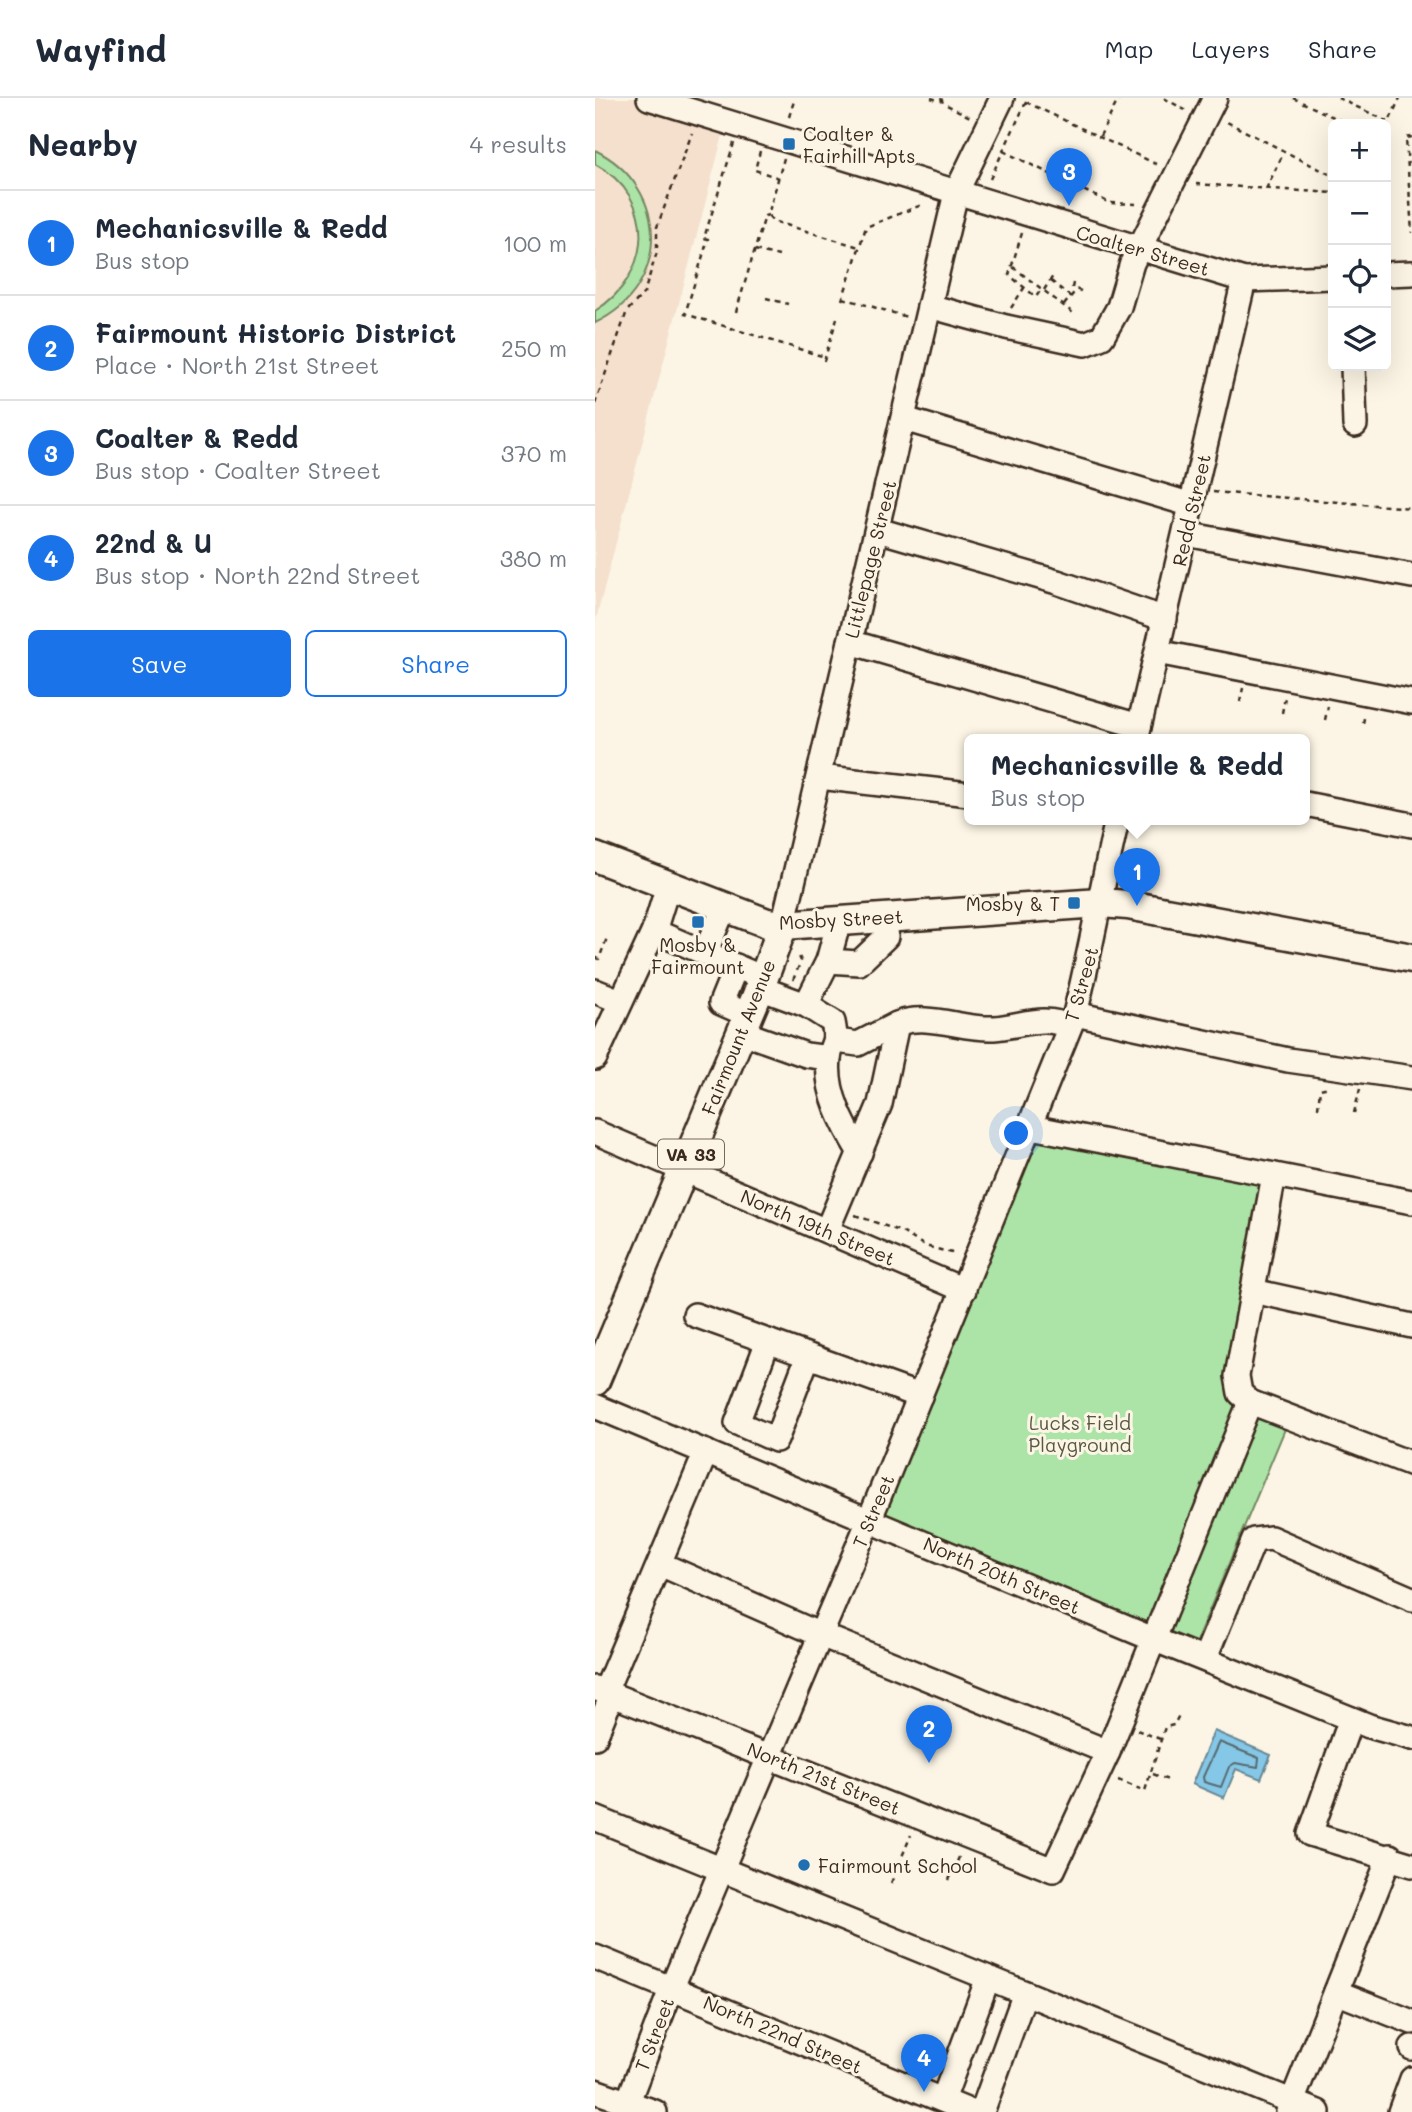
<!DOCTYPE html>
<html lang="en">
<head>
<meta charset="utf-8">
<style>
  :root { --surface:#fff; --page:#f6f6f7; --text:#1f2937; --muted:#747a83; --line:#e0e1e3; --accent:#1a73e8 }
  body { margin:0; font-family:Mali,sans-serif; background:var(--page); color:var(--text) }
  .controls { position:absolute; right:21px; top:21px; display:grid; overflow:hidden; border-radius:10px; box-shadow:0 7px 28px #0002 }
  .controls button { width:63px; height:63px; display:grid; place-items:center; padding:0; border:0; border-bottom:2px solid var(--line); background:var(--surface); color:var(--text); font:35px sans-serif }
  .you { position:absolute; left:422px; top:1036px; width:24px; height:24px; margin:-18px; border:5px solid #fff; border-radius:50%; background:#1a73e8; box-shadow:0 0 0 10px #1a73e833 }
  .badge { display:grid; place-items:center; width:46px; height:46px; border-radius:50%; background:var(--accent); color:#fff; font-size:23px; font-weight:700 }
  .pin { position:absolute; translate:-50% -58px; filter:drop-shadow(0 2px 4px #0008) }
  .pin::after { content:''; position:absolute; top:37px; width:24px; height:21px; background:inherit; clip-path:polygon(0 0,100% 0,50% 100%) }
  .popup { position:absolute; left:369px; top:636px; width:346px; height:91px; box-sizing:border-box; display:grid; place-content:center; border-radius:10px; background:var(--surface); filter:drop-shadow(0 2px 5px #0005); font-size:23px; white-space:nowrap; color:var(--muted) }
  .popup b { font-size:26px; color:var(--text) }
  .popup::after { content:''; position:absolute; left:50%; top:100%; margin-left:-14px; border:14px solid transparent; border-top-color:var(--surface) }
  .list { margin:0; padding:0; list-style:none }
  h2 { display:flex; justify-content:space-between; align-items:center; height:91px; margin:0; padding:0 28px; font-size:30px }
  h2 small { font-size:23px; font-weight:400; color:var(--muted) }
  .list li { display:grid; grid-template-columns:46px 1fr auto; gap:21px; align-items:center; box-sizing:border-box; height:105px; padding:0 28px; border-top:2px solid var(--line) }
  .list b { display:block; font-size:26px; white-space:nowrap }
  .list p { margin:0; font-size:23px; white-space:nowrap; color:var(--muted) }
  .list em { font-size:23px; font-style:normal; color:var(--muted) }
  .actions { display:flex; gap:14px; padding:21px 28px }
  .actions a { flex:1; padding:16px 0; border:2px solid var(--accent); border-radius:10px; text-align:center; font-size:24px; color:var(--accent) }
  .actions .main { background:var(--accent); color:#fff }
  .icon { flex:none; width:38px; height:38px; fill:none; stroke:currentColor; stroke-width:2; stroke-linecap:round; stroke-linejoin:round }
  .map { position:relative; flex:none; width:817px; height:2014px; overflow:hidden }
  header { display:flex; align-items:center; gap:42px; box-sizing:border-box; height:98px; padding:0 35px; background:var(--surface); border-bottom:2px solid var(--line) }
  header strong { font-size:33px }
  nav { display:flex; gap:38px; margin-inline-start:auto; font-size:24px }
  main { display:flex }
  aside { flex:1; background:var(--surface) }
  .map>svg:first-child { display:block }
</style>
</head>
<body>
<header>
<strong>Wayfind</strong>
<nav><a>Map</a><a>Layers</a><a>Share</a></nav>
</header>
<main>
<aside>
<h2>Nearby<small>4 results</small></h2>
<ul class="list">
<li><span class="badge">1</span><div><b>Mechanicsville &amp; Redd</b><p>Bus stop</p></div><em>100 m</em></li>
<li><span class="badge">2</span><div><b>Fairmount Historic District</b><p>Place · North 21st Street</p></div><em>250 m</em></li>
<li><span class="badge">3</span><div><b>Coalter &amp; Redd</b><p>Bus stop · Coalter Street</p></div><em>370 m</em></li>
<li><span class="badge">4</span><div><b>22nd &amp; U</b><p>Bus stop · North 22nd Street</p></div><em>380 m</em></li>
</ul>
<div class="actions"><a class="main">Save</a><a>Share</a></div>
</aside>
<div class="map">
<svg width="817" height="2014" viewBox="0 0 817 2014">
  <rect width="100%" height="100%" fill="#fcf5e5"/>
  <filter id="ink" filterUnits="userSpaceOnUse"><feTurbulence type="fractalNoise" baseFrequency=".0143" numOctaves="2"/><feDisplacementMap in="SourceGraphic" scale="14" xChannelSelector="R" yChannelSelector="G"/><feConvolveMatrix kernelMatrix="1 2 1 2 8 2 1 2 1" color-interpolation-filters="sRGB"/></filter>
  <g filter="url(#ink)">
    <path fill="#f4e0cd" d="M0 0H57L132 22 0 525Z"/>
    <g fill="#ace4a7" stroke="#748762" stroke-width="2">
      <path d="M0 52C75 89 77 189 0 225V213C58 177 63 100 0 66Z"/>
      <path d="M435 1029 678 1077 639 1283 695 1319 596 1556 273 1422Z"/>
    </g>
    <path fill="#85c7e6" stroke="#678896" stroke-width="2" d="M619 1633 676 1657 666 1681 641 1671 629 1700 597 1686Z"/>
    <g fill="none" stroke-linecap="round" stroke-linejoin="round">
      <path stroke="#59696e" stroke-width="2" d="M624 1644 664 1660 663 1669 640 1665 634 1669 626 1689 609 1684 608 1679Z"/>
      <defs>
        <g id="minor">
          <path d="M54 0 649 182 738 179"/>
          <path d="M791 176 817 175"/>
          <path d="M334 208 411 229 490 246 507 239 524 209 537 165 620 0"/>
          <path d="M758 268 760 327"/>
          <path d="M309 321 597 407"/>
          <path d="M283 432 462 484 570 521"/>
          <path d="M591 436 817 478"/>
          <path d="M255 544 544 628"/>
          <path d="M562 554 817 604"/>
          <path d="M541 642 649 182"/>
          <path d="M224 679 374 696"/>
          <path d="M710 706 817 727"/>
          <path d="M73 788 59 833 168 880"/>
          <path d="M188 827 361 95 407 0"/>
          <path d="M110 855 129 810"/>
          <path d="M233 863 264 865 291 839 292 819"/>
          <path d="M141 868 126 905 153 917"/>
          <path d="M165 890 211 907 238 924C243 948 236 943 234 961 230 994 249 1028 265 1055"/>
          <path d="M0 893 25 903"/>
          <path d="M211 907 233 863 244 823"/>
          <path d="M480 916 693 962 817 980"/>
          <path d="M146 934 211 957 234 960"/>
          <path d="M242 943 263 946 302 926"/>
          <path d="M0 960 59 833"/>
          <path d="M436 1029 817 1104"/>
          <path d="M0 1034 369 1192"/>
          <path d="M679 1077 642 1278 645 1295 655 1304 817 1366"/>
          <path d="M232 1132 285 1006 302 926C333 914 367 932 399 930 426 928 450 916 474 929"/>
          <path d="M658 1193 817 1228"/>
          <path d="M100 1217 325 1298"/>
          <path d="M173 1243 142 1325 181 1342 213 1258"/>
          <path d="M0 1308 558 1541 774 1628 817 1640"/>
          <path d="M65 1466 226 1537 513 1654"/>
          <path d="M610 1560 659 1442 676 1440 817 1501"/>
          <path d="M0 1590 458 1772 513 1654 655 1304"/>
          <path d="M10 1594 111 1354"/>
          <path d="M756 1621 715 1736 817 1767"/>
          <path d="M0 1639 17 1597"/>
          <path d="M0 1720 723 2014"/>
          <path d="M0 1859 376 2014"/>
          <path d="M741 1894 817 1924"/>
          <path d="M817 1949V1950"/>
          <path d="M0 1993 60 2014"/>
          <path d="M348 2002 393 1880"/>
          <path d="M29 2014 77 1889 283 1401 480 916C496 852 507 787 522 722"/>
          <path d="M387 2014 430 1895"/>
          <path d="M693 2014 795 1758"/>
          <path d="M805 2014 817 1981"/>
        </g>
        <g id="major">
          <path d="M0 759 172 825 188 827 505 805 533 807 817 860"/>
          <path d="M0 1283 165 890 188 827"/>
        </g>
      </defs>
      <use href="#minor" stroke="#3b2a1e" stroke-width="28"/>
      <use href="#major" stroke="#3b2a1e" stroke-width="33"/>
      <g stroke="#3b2a1e" stroke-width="2.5" stroke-dasharray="5 5" stroke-linecap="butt">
        <path d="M336 0 346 3"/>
        <path d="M346 0 348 5 377 20"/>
        <path d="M569 0 590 12"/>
        <path d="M698 0 753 26"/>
        <path d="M743 0 794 24"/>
        <path d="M431 4 563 67"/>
        <path d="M194 19 200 0"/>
        <path d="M632 24 738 78"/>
        <path d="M791 30 805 0"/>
        <path d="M505 38 524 0"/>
        <path d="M817 39 811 40 817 135"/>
        <path d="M139 45 109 140 113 141 90 216 230 259"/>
        <path d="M165 53 160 72 184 80"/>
        <path d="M408 53 515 105 544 106"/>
        <path d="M189 60 173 117 178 123 264 149"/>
        <path d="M395 81 433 0"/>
        <path d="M601 86 738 95"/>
        <path d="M671 91 689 54"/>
        <path d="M427 135 414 177 441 199 447 190"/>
        <path d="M160 152 184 158"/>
        <path d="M418 169 478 215"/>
        <path d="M456 183 476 199"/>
        <path d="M478 185 477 190 486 193"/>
        <path d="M449 192 458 178"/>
        <path d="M171 200 193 206"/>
        <path d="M248 200 312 219"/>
        <path d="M247 202 271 129 329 106"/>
        <path d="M469 207 482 191"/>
        <path d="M416 210 429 190"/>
        <path d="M141 214 170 118 173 117"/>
        <path d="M229 263 242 220"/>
        <path d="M0 306 32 213 49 195 62 154V129L97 35"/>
        <path d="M618 394 817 410"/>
        <path d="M645 604 648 590"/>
        <path d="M687 615 690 599"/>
        <path d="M730 622 733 608"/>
        <path d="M768 625 770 616"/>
        <path d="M0 859 4 861 12 840"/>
        <path d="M198 882 206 863 203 856"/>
        <path d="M723 1010 725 991 734 989"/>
        <path d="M759 1015 765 991"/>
        <path d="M260 1117 307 1134 330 1148 361 1156"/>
        <path d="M542 1632 565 1641"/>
        <path d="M558 1676 573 1682"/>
        <path d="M523 1682 550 1693 570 1629 579 1627 585 1615"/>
        <path d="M354 1782 365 1757"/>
        <path d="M296 1785 316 1737"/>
      </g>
      <use href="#minor" stroke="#fcf5e5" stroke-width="23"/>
      <use href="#major" stroke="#fcf5e5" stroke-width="28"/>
    </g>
  </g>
  <g fill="#1f6fb2" stroke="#fcf5e5" stroke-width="2.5">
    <rect x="187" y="39" width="14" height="14" rx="3.5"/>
    <rect x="472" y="798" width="14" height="14" rx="3.5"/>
    <rect x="96" y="817" width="14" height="14" rx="3.5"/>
    <circle cx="209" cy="1767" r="7"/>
  </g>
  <g text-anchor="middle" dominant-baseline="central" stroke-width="6" stroke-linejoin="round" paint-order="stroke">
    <rect fill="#fcf5e5" stroke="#75675a" stroke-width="2" x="63" y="1041.5" width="66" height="29" rx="5"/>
    <g font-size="18" font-weight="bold" fill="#3b2a1e">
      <text x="96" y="1056">VA 33</text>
    </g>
    <g font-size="19" fill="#3b2a1e" stroke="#fcf5e5" text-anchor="start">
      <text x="208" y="35">Coalter &amp;<tspan x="208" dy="22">Fairhill Apts</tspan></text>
      <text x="465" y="805" text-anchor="end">Mosby &amp; T</text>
      <text x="103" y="846" text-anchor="middle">Mosby &amp;<tspan x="103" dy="22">Fairmount</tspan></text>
      <text x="223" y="1767">Fairmount School</text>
    </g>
    <g font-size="19" fill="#3b2a1e" stroke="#fcf5e5">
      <text transform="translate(548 152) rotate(16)">Coalter Street</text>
      <text transform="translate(596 412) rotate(-77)">Redd Street</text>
      <text transform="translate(275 461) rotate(-76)">Littlepage Street</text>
      <text transform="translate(246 821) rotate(-3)">Mosby Street</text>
      <text transform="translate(486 886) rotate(-74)">T Street</text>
      <text transform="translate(143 939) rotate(-68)">Fairmount Avenue</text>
      <text transform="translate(223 1129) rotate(23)">North 19th Street</text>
      <text transform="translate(278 1413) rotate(-67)">T Street</text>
      <text transform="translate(407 1477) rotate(23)">North 20th Street</text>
      <text transform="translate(229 1680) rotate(22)">North 21st Street</text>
      <text transform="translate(59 1936) rotate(-69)">T Street</text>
      <text transform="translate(188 1936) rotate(23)">North 22nd Street</text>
    </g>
    <g font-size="19" fill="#575840" stroke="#fcf5e5">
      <text x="485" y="1324">Lucks Field<tspan x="485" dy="22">Playground</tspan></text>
    </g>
  </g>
</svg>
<div class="controls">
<button>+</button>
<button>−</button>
<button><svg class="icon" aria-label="locate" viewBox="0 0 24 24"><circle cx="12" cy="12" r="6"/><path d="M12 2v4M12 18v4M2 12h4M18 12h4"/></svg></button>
<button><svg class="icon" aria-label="layers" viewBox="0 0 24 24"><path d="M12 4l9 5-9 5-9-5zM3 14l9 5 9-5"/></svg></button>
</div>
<div class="you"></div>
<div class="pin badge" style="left:542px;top:808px">1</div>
<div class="popup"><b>Mechanicsville &amp; Redd</b>Bus stop</div>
<div class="pin badge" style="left:334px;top:1665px">2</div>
<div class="pin badge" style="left:474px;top:108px">3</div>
<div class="pin badge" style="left:329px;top:1994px">4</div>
</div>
</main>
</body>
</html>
